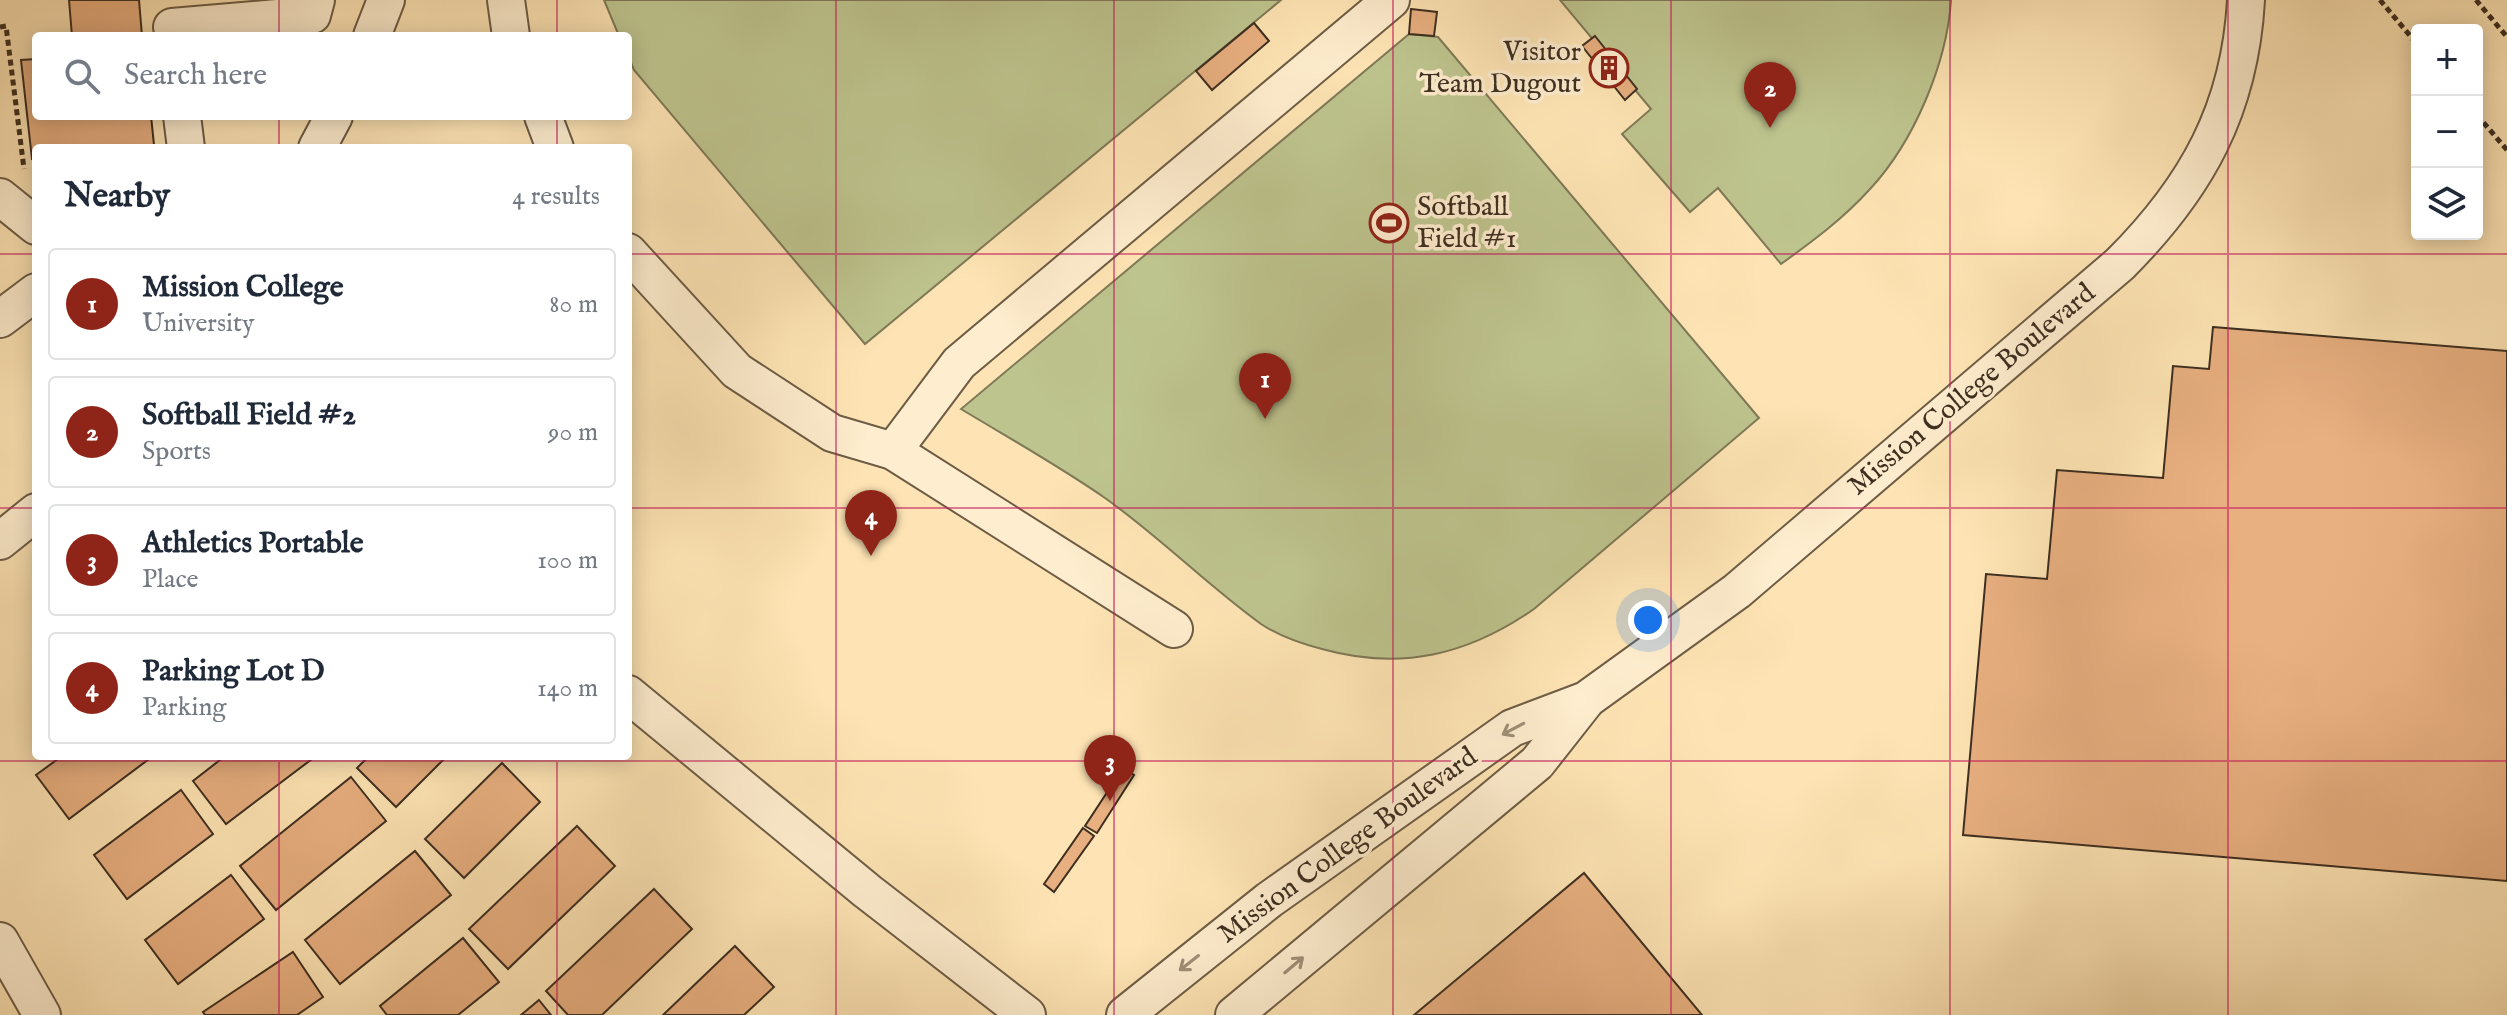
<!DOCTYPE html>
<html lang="en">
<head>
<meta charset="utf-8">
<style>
  :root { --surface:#fff; --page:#f6f6f7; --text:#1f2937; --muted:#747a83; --line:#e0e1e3; --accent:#8f2418 }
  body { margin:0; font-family:"IM FELL English",serif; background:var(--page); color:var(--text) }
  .controls { position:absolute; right:24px; top:24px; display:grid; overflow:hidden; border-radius:8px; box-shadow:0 4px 20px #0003 }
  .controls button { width:72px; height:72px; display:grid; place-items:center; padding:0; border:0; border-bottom:2px solid var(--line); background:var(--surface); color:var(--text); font:40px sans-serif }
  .you { position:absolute; left:1648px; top:620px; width:28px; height:28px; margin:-20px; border:6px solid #fff; border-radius:50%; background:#1a73e8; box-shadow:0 0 0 12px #1a73e833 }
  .badge { display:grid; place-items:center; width:52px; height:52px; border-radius:50%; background:var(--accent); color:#fff; font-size:26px; font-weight:700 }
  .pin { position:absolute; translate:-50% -66px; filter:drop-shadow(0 2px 4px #0008) }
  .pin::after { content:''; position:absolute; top:42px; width:28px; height:24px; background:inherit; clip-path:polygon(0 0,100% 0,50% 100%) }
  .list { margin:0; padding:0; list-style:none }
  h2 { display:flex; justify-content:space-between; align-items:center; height:104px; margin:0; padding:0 32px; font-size:34px }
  h2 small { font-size:26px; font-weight:400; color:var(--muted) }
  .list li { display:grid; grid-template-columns:52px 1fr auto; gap:24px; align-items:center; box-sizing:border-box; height:112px; margin:0 16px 16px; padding:0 16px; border:2px solid var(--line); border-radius:8px }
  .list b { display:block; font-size:30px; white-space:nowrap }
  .list p { margin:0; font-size:26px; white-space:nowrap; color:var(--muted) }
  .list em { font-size:26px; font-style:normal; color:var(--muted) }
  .icon { flex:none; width:44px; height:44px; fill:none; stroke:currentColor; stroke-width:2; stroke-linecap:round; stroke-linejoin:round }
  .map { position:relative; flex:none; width:2507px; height:1015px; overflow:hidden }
  .search { position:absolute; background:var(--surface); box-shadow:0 4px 20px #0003; left:32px; top:32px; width:600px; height:88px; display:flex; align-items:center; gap:20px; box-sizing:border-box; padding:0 28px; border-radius:8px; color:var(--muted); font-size:30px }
  .panel { position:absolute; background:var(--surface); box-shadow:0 4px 20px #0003; left:32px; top:144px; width:600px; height:616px; border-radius:8px }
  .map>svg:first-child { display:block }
</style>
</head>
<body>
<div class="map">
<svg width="2507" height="1015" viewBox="0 0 2507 1015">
  <rect width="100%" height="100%" fill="#fee4b4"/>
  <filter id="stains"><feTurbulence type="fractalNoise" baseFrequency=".0025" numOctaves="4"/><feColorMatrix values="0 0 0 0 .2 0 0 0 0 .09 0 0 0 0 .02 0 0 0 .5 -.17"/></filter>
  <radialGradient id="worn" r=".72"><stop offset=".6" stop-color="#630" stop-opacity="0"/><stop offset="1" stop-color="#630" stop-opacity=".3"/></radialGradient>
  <g fill="#bec48e" stroke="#7e7957" stroke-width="2">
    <path d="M604 0H1281L865 344 634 70 628 56V36H619Z"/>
    <path d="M1560 0H1951C1947 63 1914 142 1870 189 1844 218 1813 241 1781 264L1718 188 1690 212 1622 134 1651 109Z"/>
    <path d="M1409 34 1438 37 1759 418 1534 609C1468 655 1401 671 1322 649 1302 644 1279 636 1261 624 1207 585 1160 537 1105 498 1059 466 1009 438 961 409Z"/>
  </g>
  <g fill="#e8af80" stroke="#3d2e20" stroke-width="2">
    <path d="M69 0H139L142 36H72Z"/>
    <path d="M1411 9 1437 12 1434 36 1409 34Z"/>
    <path d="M1254 23 1269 41 1212 90 1196 71Z"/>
    <path d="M1595 36 1637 89 1625 100 1582 46Z"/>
    <path d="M36 59V116H151L154 145 36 148V158L32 159 21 60Z"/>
    <path d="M2213 327 2507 351V881L1963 835 1986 574 2047 579 2057 470 2163 478 2173 366 2209 369Z"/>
    <path d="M62 756H153L69 819 36 775Z"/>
    <path d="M225 756H310L312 759 226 824 193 781Z"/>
    <path d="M369 756H447L396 807 357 768Z"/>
    <path d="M502 763 540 802 464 878 425 839Z"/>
    <path d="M1123 768 1134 775 1097 833 1085 826Z"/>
    <path d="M351 777 386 821 276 910 240 866Z"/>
    <path d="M181 790 213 834 127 899 94 855Z"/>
    <path d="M577 826 615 866 508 969 469 929Z"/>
    <path d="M1083 828 1094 836 1054 892 1044 884Z"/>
    <path d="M415 851 451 895 340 984 305 940Z"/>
    <path d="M1584 873 1702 1015H1414Z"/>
    <path d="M231 875 264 919 178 984 145 940Z"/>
    <path d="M654 889 692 929 602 1015H568L546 991Z"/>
    <path d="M463 938 499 982 458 1015H387L380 1006Z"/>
    <path d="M735 946 774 987 744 1015H663Z"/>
    <path d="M293 952 323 997 297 1015H205L203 1012Z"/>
    <path d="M539 1000 551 1015H521Z"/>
  </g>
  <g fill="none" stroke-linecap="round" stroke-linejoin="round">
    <defs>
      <g id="minor">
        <path d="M506 0 511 36"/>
        <path d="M172 27 312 15 316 0"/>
        <path d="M372 36 386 0"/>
        <path d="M182 116 186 148"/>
        <path d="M543 116 555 148"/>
        <path d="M317 148 334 116"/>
        <path d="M0 197 36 226"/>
        <path d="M628 252 737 371 832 433 893 451 1174 629"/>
        <path d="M0 319 36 292"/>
        <path d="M893 451 959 363 1391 0"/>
        <path d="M0 541 36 512"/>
        <path d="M628 694 867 891 1027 1015"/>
        <path d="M0 941 42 1015"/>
        <path d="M1125 1015 1269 900 1512 728 1586 700 1737 591 2120 264C2197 187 2240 109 2246 0"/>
        <path d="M1234 1015 1537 763 1585 702"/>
      </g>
    </defs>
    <use href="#minor" stroke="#6d5c45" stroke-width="40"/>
    <g stroke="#3d2e20" stroke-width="5" stroke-dasharray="6 4" stroke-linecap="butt">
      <path d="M2380 0 2417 44"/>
      <path d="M2476 0 2507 37"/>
      <path d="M0 27 6 26 24 169"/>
      <path d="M2477 115 2507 150"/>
    </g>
    <use href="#minor" stroke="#feedce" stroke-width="36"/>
  </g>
  <defs><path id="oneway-shaft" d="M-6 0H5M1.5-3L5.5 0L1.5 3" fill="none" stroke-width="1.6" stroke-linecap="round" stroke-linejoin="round" transform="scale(2)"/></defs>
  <g stroke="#9e8e77">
    <use href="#oneway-shaft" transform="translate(1513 729) rotate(152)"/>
    <use href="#oneway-shaft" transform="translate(1189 963) rotate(142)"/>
    <use href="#oneway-shaft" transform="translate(1294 965) rotate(-40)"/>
  </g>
  <path fill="none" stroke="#c2185b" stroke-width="2" stroke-opacity="0.55" d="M279 0V36M557 0V36M836 0V1015M1114 0V1015M1393 0V1015M1671 0V1015M1950 0V1015M2228 0V1015M279 116V148M557 116V148M0 254H36M628 254H2507M0 508H36M628 508H2507M279 756V1015M557 756V1015M0 761H2507"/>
  <defs>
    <symbol id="building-ring" viewBox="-11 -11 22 22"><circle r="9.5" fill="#feedce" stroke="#8f2418" stroke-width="1.5"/><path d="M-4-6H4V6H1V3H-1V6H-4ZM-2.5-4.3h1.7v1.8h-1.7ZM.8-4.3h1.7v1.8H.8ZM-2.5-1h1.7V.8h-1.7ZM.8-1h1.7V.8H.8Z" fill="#8f2418"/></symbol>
    <symbol id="stadium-ring" viewBox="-11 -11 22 22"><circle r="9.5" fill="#feedce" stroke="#8f2418" stroke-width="1.5"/><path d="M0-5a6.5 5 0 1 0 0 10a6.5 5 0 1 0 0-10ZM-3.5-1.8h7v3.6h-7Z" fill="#8f2418"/></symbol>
  </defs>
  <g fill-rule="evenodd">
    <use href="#building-ring" x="1587" y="46" width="44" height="44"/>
    <use href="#stadium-ring" x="1367" y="201" width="44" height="44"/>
  </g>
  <g text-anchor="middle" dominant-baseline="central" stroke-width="7" stroke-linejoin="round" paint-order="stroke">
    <g font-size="28" fill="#3d2e20" stroke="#feedce" text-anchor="end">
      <text x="1581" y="52">Visitor<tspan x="1581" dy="32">Team Dugout</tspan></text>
      <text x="1417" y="207" text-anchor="start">Softball<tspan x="1417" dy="32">Field #1</tspan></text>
    </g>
    <g font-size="28" fill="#3d2e20" stroke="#feedce">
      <text transform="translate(1972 390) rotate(-40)">Mission College Boulevard</text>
      <text transform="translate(1348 846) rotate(-36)">Mission College Boulevard</text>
    </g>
  </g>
  <rect width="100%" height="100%" filter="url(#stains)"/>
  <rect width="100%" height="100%" fill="url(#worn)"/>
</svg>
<div class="controls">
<button>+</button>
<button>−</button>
<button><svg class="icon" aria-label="layers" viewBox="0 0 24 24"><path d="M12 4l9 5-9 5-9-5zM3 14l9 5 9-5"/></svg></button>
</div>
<div class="you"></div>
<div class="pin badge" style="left:1265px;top:419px">1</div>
<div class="pin badge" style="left:1770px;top:128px">2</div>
<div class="pin badge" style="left:1110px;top:801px">3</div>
<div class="pin badge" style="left:871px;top:556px">4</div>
<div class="search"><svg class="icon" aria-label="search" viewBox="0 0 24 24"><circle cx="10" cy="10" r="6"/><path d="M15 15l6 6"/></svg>Search here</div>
<section class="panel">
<h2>Nearby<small>4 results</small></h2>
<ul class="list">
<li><span class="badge">1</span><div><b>Mission College</b><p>University</p></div><em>80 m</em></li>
<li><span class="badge">2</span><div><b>Softball Field #2</b><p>Sports</p></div><em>90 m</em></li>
<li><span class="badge">3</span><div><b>Athletics Portable</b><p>Place</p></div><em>100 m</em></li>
<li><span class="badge">4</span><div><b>Parking Lot D</b><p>Parking</p></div><em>140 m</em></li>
</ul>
</section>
</div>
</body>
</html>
